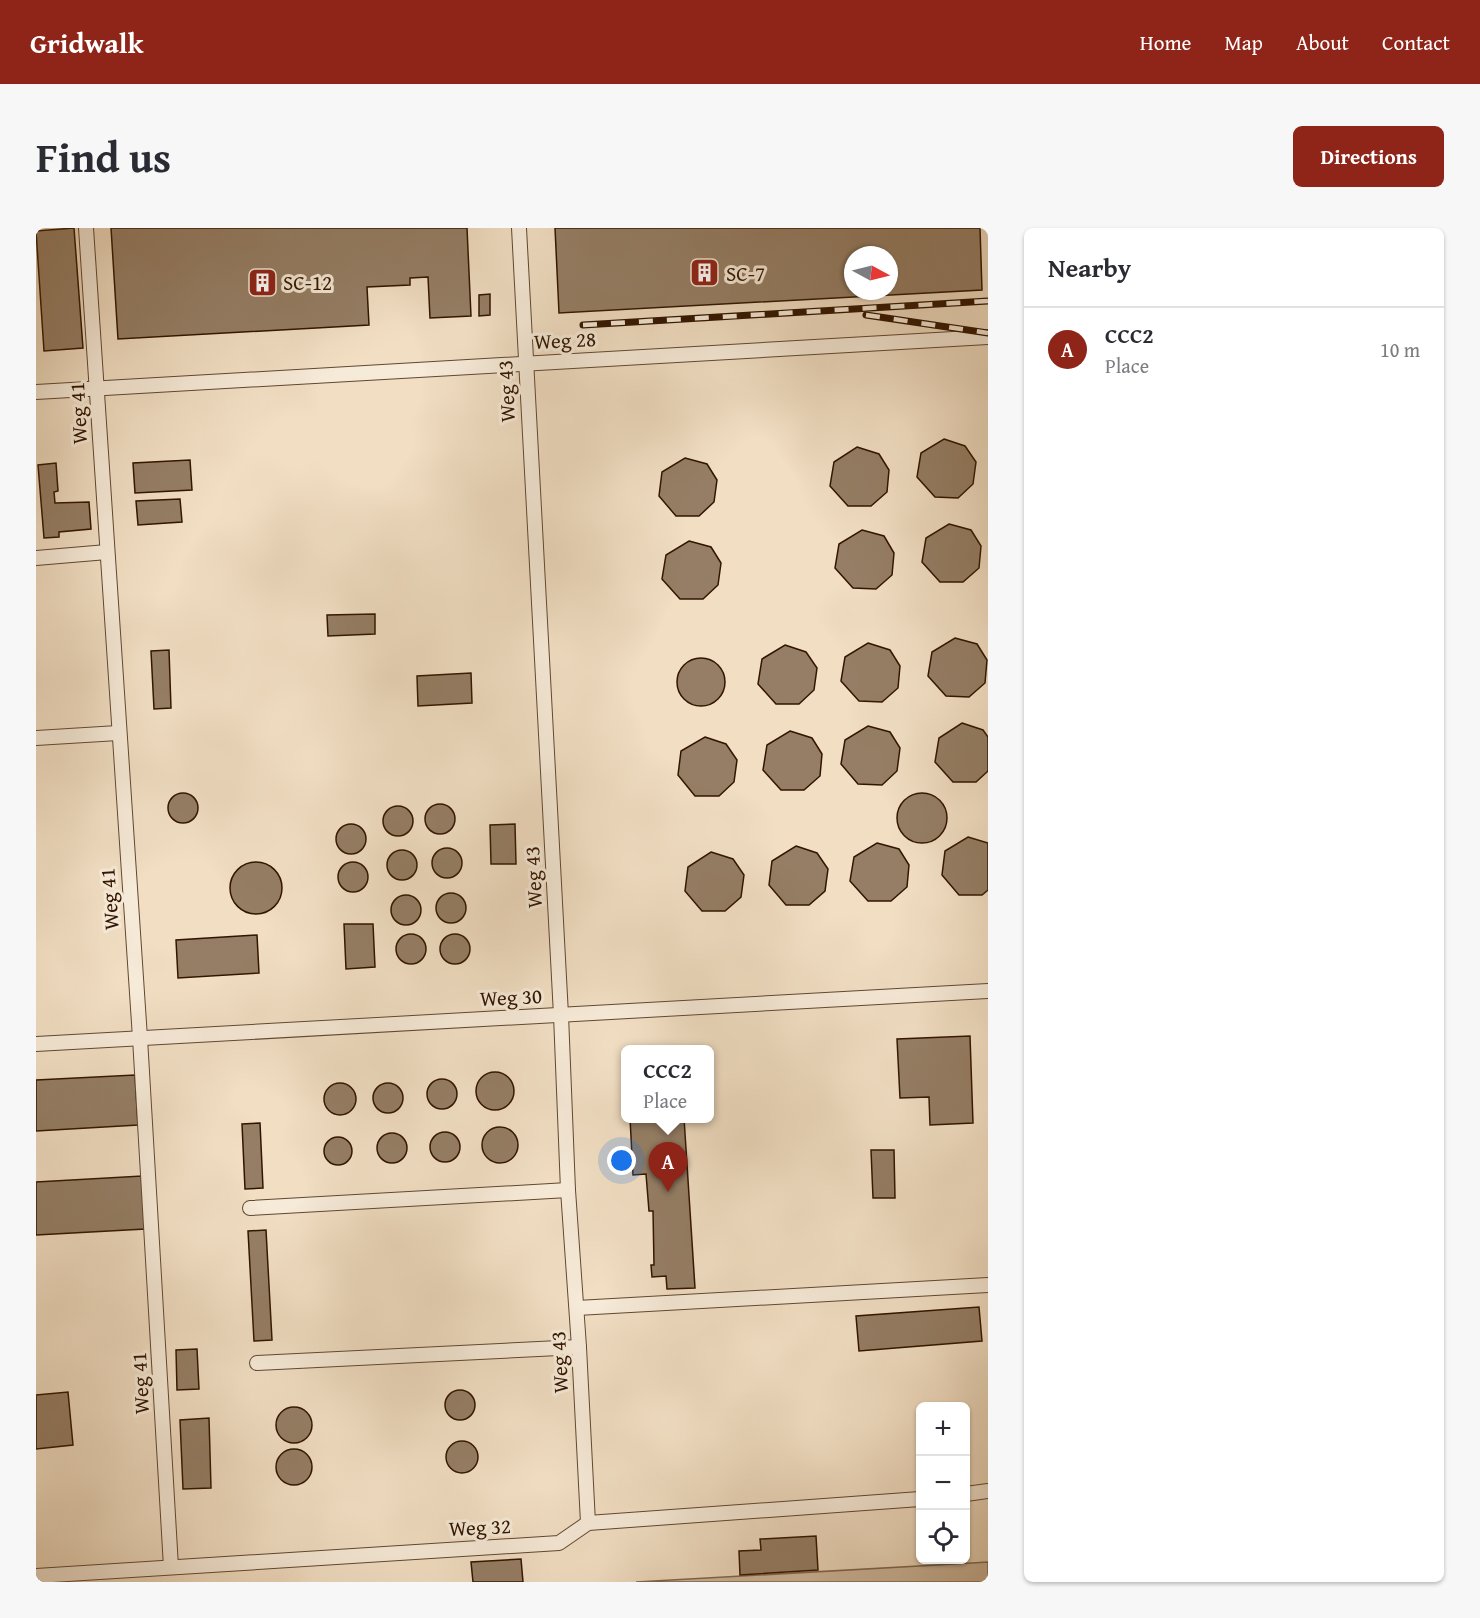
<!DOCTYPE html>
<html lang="en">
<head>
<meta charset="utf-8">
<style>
  :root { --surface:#fff; --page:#f7f7f7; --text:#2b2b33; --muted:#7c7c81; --line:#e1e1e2; --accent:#8f2418 }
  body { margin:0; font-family:"Gentium Book Plus",serif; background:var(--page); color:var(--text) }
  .controls { position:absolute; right:18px; bottom:18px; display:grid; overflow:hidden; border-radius:9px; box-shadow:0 2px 4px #0004 }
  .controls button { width:54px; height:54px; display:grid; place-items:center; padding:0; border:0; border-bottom:2px solid var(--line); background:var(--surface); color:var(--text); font:30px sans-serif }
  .compass { position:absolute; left:808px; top:18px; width:54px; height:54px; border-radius:50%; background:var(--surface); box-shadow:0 2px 4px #0004; rotate:97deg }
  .you { position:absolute; left:586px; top:933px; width:21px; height:21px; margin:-15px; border:4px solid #fff; border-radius:50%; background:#1a73e8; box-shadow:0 0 0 9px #1a73e833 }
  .badge { display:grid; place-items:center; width:39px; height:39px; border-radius:50%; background:var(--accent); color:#fff; font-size:20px; font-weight:700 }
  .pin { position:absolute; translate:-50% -50px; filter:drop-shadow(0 2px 3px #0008) }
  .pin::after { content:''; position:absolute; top:32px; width:21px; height:18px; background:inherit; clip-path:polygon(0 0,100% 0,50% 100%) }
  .popup { position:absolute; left:585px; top:817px; width:93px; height:78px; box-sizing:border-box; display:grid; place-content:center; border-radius:9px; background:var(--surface); filter:drop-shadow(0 2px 4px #0005); font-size:20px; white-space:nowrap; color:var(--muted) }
  .popup b { font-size:22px; color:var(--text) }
  .popup::after { content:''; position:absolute; left:50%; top:100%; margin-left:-12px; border:12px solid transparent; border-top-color:var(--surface) }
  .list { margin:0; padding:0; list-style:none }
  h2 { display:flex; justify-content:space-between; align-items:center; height:78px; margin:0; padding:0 24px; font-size:26px }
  h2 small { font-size:20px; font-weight:400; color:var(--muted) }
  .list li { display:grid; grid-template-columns:39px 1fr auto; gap:18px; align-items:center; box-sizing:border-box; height:84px; padding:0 24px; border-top:2px solid var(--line) }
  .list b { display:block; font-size:22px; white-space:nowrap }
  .list p { margin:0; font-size:20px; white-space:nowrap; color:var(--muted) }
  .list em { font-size:20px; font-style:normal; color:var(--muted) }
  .icon { flex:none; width:33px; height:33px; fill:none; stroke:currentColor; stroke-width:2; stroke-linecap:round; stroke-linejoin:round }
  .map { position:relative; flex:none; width:952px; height:1354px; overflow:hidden; border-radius:9px }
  header { display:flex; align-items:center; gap:36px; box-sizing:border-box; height:84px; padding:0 30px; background:var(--accent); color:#fff }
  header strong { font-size:28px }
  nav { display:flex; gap:33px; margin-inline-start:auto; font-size:21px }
  .intro { display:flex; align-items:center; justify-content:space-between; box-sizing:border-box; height:144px; padding:0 36px }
  h1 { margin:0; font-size:42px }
  .button { padding:15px 27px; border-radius:9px; background:var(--accent); color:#fff; font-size:21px; font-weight:700 }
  main { display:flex; gap:36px; padding:0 36px }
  aside { flex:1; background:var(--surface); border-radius:9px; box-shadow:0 2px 4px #0004 }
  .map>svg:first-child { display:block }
</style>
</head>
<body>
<header>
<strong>Gridwalk</strong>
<nav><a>Home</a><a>Map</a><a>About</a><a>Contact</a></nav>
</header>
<div class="intro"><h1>Find us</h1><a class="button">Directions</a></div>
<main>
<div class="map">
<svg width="952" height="1354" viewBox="0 0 952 1354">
  <rect width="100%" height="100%" fill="#f1dec3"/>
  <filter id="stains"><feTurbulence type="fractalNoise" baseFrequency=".00333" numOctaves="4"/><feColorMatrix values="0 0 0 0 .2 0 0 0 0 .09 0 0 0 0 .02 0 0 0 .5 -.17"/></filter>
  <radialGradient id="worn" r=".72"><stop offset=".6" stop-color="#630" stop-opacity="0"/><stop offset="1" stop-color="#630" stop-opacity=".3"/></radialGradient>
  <path fill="#d1bca2" stroke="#826851" stroke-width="1.5" d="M952 1334V1354H600L936 1335Z"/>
  <g fill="#957e65" stroke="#321500" stroke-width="1.5" fill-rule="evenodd">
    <path d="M38 0 47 120 8 123 0 3Z"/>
    <path d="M75 0H431L435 88 394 90 392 49 374 50V57L331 59 333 97 82 111Z"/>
    <path d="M519 0H944L946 62 523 85ZM817 27H853V63H817Z"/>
    <path d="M454 66V87L443 88V67Z"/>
    <path d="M908 211 929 218 940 234 937 256 922 270 899 269 881 249 885 225Z"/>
    <path d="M821 219 843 226 853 242 851 264 835 278H812L794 258 798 234Z"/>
    <path d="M649 230 671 236 681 252 678 274 663 288H640L623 268 626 244Z"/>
    <path d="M154 232 156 262 99 265 97 235Z"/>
    <path d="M20 235 22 263 18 264 19 275 53 274 55 301 23 304V309L8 310 2 237Z"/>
    <path d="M144 271 146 294 102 297 100 273Z"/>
    <path d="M913 296 935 302 945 318 943 340 927 354H904L886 334 890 310Z"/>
    <path d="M826 302 848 308 858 325 856 347 840 361 817 360 799 340 803 316Z"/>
    <path d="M653 313 675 319 685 335 682 357 667 371H644L626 351 630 327Z"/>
    <path d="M339 386V406L292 408 291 387Z"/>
    <path d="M919 410 941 416 951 432 949 455 933 469 910 468 892 448 896 424Z"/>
    <path d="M832 415 854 422 864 438 862 460 846 474 823 473 805 453 809 429Z"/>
    <path d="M749 417 770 424 781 440 778 462 763 476H740L722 456 726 431Z"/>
    <path d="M133 422 135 480 118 481 115 423Z"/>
    <circle cx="665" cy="454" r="24"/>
    <path d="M435 445 436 475 382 478 381 448Z"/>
    <path d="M926 495 947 502 952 509V543L940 554H917L899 534 903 510Z"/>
    <path d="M832 498 854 504 864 520 861 543 846 557 822 556 805 536 809 512Z"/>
    <path d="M754 503 776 510 786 526 784 548 768 562H745L727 542 731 517Z"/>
    <path d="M669 509 690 516 701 532 698 554 683 568H659L642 547 645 523Z"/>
    <circle cx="147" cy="580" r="15"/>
    <circle cx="886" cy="590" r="25"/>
    <circle cx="404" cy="591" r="15"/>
    <circle cx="362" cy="593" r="15"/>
    <circle cx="315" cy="611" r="15"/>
    <path d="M479 596 480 636H455L454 597Z"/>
    <path d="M932 609 952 615V662L946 667H923L906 647 909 623Z"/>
    <path d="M841 615 863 621 873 637 871 659 855 673H832L814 653 818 629Z"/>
    <path d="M760 618 781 625 792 641 789 663 773 677H750L733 657 736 633Z"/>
    <circle cx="411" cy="635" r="15"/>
    <circle cx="366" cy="637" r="15"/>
    <path d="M675 624 697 631 708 647 705 669 689 683H666L649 663 652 639Z"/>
    <circle cx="317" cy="649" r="15"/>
    <circle cx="220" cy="660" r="26"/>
    <circle cx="415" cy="680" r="15"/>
    <circle cx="370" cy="682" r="15"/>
    <path d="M308 696H337L339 739 310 741Z"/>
    <circle cx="419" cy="721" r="15"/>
    <circle cx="375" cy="721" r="15"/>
    <path d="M221 707 223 745 142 750 140 712Z"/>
    <path d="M934 808 937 895 894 897 893 869 864 870 861 811Z"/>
    <circle cx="459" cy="863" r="19"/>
    <path d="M99 847 102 897 0 903V852Z"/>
    <circle cx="406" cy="866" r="15"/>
    <circle cx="352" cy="870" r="15"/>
    <circle cx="304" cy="871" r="16"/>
    <path d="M594 890H648L659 1060 631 1061 630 1048 616 1049 615 1037H618L617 983H613L610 946 597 947Z"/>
    <path d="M224 895 227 960 209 961 206 896Z"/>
    <circle cx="464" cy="917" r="18"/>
    <circle cx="409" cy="919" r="15"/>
    <circle cx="356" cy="920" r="15"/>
    <circle cx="302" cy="923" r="14"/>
    <path d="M835 922H858L859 970H837Z"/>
    <path d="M106 948 109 1001 0 1007V954Z"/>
    <path d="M230 1002 236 1112 218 1113 212 1003Z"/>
    <path d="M943 1079 946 1113 823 1123 820 1088Z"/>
    <path d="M161 1121 163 1161 141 1162 140 1122Z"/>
    <circle cx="424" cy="1177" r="15"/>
    <path d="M32 1164 37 1217 0 1221V1167Z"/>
    <circle cx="258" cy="1197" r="18"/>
    <path d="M173 1190 175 1260 147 1261 144 1192Z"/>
    <circle cx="426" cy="1229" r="16"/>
    <circle cx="258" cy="1239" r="18"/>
    <path d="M780 1308 782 1342 704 1347 703 1323 725 1322 724 1311Z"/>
    <path d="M485 1331 487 1354H437L435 1334Z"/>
  </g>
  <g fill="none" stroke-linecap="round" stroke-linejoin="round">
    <defs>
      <g id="service">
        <path d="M50 0 104 810 135 1339"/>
        <path d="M483 0 525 787 532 962 543 1119 552 1295"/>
        <path d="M0 164 952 109"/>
        <path d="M0 330 71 324"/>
        <path d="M0 510 82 505"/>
        <path d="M0 816 952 763"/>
        <path d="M214 980 532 962"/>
        <path d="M541 1080 952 1057"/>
        <path d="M221 1135 543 1119"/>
        <path d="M930 1266 952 1263"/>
        <path d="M0 1348 523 1315 552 1295 884 1271"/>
      </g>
    </defs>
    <use href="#service" stroke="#624731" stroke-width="16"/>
    <use href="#service" stroke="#f6ead8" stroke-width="14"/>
    <defs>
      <g id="rail">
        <path d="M830 87 952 105"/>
        <path d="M547 97 952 73"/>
      </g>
    </defs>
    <use href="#rail" stroke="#321500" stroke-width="7"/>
    <use href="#rail" stroke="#f6ead8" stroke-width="4.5" stroke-dasharray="14" stroke-linecap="butt"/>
  </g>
  <defs>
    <symbol id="building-square" viewBox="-11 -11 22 22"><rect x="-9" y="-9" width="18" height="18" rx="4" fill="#8f2418" stroke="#f6ead8"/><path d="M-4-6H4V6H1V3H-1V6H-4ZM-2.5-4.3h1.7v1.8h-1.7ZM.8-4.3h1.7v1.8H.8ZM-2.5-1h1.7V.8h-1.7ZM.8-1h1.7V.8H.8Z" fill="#fff"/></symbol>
  </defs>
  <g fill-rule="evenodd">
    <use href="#building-square" x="652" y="28" width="33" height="33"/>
    <use href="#building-square" x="210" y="38" width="33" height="33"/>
  </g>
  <g text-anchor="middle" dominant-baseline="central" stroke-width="6" stroke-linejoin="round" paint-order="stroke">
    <g font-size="21" fill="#321500" stroke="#f6ead8" text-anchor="start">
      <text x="690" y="45">SC-7</text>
      <text x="247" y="54">SC-12</text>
    </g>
    <g font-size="21" fill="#321500" stroke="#f6ead8">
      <text transform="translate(529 112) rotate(-3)">Weg 28</text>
      <text transform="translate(470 163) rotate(-93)">Weg 43</text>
      <text transform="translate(42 185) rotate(-93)">Weg 41</text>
      <text transform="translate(497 649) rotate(-93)">Weg 43</text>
      <text transform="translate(73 671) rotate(-94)">Weg 41</text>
      <text transform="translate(475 769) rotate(-3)">Weg 30</text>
      <text transform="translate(523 1134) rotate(-93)">Weg 43</text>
      <text transform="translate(104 1155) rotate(-93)">Weg 41</text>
      <text transform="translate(444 1299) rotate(-3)">Weg 32</text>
    </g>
  </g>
  <rect width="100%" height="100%" filter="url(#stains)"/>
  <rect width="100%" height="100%" fill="url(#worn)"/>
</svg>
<div class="controls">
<button>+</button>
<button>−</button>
<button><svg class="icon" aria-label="locate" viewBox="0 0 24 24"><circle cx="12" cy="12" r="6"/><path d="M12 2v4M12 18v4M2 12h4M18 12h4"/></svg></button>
</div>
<svg class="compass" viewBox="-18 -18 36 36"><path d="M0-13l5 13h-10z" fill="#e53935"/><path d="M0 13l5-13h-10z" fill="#7c7c81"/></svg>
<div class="you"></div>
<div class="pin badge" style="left:632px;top:964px">A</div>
<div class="popup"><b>CCC2</b>Place</div>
</div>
<aside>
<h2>Nearby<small></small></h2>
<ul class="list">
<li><span class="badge">A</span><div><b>CCC2</b><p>Place</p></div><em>10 m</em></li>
</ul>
</aside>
</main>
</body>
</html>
